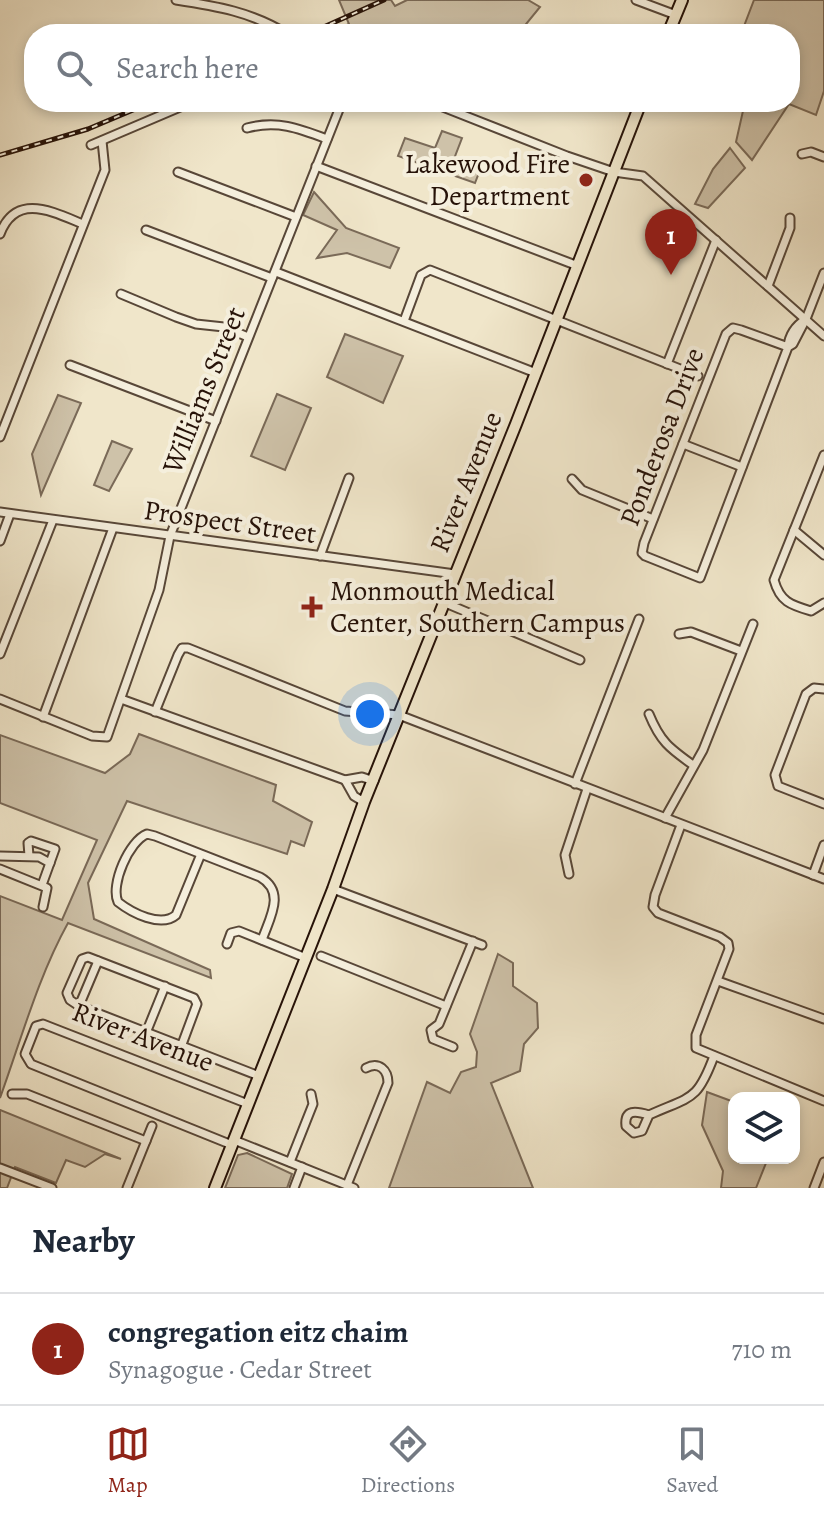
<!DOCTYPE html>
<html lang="en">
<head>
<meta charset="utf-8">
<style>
  :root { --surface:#fff; --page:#f6f6f7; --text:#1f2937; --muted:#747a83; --line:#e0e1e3; --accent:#8f2418 }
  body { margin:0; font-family:Alegreya,serif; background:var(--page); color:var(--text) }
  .controls { position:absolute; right:24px; bottom:24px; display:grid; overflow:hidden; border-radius:16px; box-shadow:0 4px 12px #0003 }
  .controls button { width:72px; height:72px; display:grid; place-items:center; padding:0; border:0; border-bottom:2px solid var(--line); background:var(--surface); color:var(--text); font:40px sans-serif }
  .you { position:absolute; left:370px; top:714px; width:28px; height:28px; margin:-20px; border:6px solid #fff; border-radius:50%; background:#1a73e8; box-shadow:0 0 0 12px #1a73e833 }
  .badge { display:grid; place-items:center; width:52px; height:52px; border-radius:50%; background:var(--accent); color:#fff; font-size:26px; font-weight:700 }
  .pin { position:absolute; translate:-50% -66px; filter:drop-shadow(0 2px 4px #0008) }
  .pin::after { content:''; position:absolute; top:42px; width:28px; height:24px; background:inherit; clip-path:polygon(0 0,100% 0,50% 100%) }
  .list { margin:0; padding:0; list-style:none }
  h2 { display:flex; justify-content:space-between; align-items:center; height:104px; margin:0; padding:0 32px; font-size:34px }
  h2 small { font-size:26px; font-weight:400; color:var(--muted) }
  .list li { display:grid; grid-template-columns:52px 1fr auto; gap:24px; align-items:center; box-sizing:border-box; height:112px; padding:0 32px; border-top:2px solid var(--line) }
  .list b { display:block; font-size:30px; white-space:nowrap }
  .list p { margin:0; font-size:26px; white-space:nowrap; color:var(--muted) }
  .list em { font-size:26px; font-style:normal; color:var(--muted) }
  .icon { flex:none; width:44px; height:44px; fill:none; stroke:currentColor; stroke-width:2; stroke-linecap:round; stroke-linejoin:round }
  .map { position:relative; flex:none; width:824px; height:1188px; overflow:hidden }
  .search { position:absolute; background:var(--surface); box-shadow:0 4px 12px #0003; left:24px; right:24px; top:24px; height:88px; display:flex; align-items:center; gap:20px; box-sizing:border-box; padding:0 28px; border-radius:32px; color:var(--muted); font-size:30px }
  .sheet { height:216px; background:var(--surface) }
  nav { display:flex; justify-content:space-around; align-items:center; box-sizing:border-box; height:112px; border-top:2px solid var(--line); background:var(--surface); font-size:22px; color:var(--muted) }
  nav a { display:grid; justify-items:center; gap:4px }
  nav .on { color:var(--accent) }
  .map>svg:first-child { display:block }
</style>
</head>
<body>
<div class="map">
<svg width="824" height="1188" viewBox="0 0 824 1188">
  <rect width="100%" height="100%" fill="#f0e6ca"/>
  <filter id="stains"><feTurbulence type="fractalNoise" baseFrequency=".0025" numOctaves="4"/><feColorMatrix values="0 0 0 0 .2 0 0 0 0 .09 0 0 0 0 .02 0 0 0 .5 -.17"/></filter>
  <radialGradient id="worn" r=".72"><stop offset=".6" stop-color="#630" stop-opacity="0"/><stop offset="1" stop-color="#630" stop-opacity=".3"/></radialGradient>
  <g fill="#cec2a9" stroke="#7a6a58" stroke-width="2">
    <path d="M339 0H391L395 6 407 0H528L540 7 518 34H327L349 24Z"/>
    <path d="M754 0H824V91L816 115 789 104 752 160 736 142 745 102H790V34H741Z"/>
    <path d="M442 131 462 138 454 159 480 170 475 183 398 156 405 138 435 148Z"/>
    <path d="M730 148 745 168 708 208 695 204 713 169Z"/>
    <path d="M314 192 346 228 399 248 390 268 347 253 317 258 337 230 303 215Z"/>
    <path d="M345 334 403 356 383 403 327 377Z"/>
    <path d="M277 394 311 408 285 470 251 456Z"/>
    <path d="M58 395 81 403 41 495 32 454Z"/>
    <path d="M112 441 132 449 109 491 94 485Z"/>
    <path d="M139 734 276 785 273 801 312 822 304 846 291 841 287 854 127 801 88 883 94 919 210 970 211 978 68 923C38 977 21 1040 0 1098V896L62 920 97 840 0 803V735L105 773 130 754Z"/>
    <path d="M498 954 513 963V986L537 1003 538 1028 524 1044 520 1071 491 1083 533 1188H389L427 1082 450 1093 461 1072 476 1067 477 1052 470 1034Z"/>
    <path d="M707 1092 734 1102V1158H768L756 1188H721L723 1171 702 1125Z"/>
    <path d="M0 1110 121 1159 105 1154 85 1167 66 1160 56 1183 15 1167 7 1188H0Z"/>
    <path d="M247 1153 292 1174 287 1188H225L238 1155Z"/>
  </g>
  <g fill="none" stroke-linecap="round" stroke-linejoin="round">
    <defs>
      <g id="minor">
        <path d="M176 0C216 6 252 12 287 34"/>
        <path d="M636 0 676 15"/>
        <path d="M430 102 567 156 614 172 643 176 824 336"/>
        <path d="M247 128C277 120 298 128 327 139"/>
        <path d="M91 145 192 102"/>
        <path d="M802 154 811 152 824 157"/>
        <path d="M316 166 578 266"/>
        <path d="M178 172 296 217"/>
        <path d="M146 230 272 278"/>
        <path d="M0 234C16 192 53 212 83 224"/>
        <path d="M276 272 536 373"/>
        <path d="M768 286 790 228V218"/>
        <path d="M121 294 176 317 196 324 224 327 248 337"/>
        <path d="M806 319 824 273"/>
        <path d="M404 321 421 275 430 270 698 376"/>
        <path d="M788 347 741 330 733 328 726 334 644 543 642 553 645 556 700 578 788 347C789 334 795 326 806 319L793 344 788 347"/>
        <path d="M667 364 716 240"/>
        <path d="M70 365 216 421"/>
        <path d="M0 437 105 170 102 141"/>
        <path d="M683 444 742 467"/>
        <path d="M824 455 774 580C780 602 791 605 811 611L824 603"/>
        <path d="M572 479 582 490 653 519"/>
        <path d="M0 512 455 574"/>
        <path d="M794 530 824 555"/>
        <path d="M0 541 10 514"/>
        <path d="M320 556 349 478"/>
        <path d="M443 602 580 660"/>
        <path d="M679 634 691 632 741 651"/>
        <path d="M0 654 53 520"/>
        <path d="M824 689 814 688 806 694 775 775 778 786 824 804"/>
        <path d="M0 699 92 736 107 737 159 590 170 536 342 102"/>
        <path d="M121 699 345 780 362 777 374 781"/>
        <path d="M155 712 178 655 182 648H188L345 711 399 715 824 879"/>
        <path d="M649 714C660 741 669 748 693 765"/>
        <path d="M43 717 113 528"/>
        <path d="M345 780 354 796 364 802"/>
        <path d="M575 784 639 619"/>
        <path d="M665 818 703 750 753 624"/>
        <path d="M681 825 655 895 653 907 658 913 720 937 728 943 729 949 696 1035V1048L824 1101"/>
        <path d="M201 854 176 915C161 928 132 913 118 902 110 885 129 841 147 834L155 836 260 877C286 892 270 917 262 940"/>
        <path d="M0 856 39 857 50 863"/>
        <path d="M29 856 28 843 31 841 55 849 42 885"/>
        <path d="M0 869 47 888 43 907"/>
        <path d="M569 874 565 855 587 789"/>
        <path d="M813 875 824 845"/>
        <path d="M333 889 482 945"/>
        <path d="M227 944 231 933 239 931 306 958"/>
        <path d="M321 956 446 1006"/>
        <path d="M718 981 824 1019"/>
        <path d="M79 1006 98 961"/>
        <path d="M146 1033 165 986"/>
        <path d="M181 1047 197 1004 194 998 88 957 82 959 67 993 70 1000 79 1006 259 1076"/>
        <path d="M453 1047 433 1039 431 1030 439 1024 473 941"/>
        <path d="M12 1094H27L146 1141"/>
        <path d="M649 1115 642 1131 634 1133 626 1126C624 1109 636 1111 649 1115 691 1096 697 1102 714 1056"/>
        <path d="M234 1140 354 1188"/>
        <path d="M232 1145 31 1064 25 1054 36 1026 43 1024 248 1104"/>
        <path d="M290 1162 313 1104 311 1094"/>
        <path d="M0 1168 52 1188"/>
        <path d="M347 1185 388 1083C388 1070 379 1061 366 1068"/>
        <path d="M127 1188 152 1126"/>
        <path d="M294 1188 302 1167"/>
        <path d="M814 1188 824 1162"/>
      </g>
      <g id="highway">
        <path d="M668 34 682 0"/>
        <path d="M215 1188 333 889 364 802 516 424 641 102"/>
      </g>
    </defs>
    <use href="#minor" stroke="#584738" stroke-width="11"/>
    <use href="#highway" stroke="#261208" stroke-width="14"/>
    <use href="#minor" stroke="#f5efdd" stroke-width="7"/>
    <use href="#highway" stroke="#f0e6ca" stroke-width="10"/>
    <defs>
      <g id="rail">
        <path d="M308 34 384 0"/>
        <path d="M0 155 88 129 152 102"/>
      </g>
    </defs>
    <use href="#rail" stroke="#261208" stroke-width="5"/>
    <use href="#rail" stroke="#f5efdd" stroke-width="2" stroke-dasharray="6" stroke-linecap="butt"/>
  </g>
  <g fill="#8f2418" stroke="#f5efdd" stroke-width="3">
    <circle cx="586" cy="180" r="8"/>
    <path d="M308 595h8v8h8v8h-8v8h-8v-8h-8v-8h8z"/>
  </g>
  <g text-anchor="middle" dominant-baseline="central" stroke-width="8" stroke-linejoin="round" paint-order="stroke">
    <g font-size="28" fill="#261208" stroke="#f5efdd" text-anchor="end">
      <text x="570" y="164">Lakewood Fire<tspan x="570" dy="32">Department</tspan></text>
      <text x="330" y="591" text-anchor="start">Monmouth Medical<tspan x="330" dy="32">Center, Southern Campus</tspan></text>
    </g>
    <g font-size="28" fill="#261208" stroke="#f5efdd">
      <text transform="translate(204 390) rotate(-68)">Williams Street</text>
      <text transform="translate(662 437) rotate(-69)">Ponderosa Drive</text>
      <text transform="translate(466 482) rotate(-68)">River Avenue</text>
      <text transform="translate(230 522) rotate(8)">Prospect Street</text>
      <text transform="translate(143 1037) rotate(21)">River Avenue</text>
    </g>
  </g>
  <rect width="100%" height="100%" filter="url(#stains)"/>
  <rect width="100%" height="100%" fill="url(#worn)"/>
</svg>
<div class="controls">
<button><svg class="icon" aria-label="layers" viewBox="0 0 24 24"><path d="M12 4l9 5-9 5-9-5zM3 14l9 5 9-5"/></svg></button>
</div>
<div class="you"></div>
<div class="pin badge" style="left:671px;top:275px">1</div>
<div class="search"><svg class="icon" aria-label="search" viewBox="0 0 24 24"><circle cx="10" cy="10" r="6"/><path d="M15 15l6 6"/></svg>Search here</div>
</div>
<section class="sheet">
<h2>Nearby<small></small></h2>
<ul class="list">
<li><span class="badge">1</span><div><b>congregation eitz chaim</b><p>Synagogue · Cedar Street</p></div><em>710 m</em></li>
</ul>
</section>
<nav>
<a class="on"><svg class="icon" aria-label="map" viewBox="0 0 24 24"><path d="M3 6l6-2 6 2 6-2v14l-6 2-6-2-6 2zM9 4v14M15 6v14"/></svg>Map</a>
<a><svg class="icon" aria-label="directions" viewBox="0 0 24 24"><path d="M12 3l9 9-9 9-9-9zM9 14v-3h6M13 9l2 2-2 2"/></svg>Directions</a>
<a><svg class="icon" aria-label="saved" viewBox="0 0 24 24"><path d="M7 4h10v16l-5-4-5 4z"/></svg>Saved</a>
</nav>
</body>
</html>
